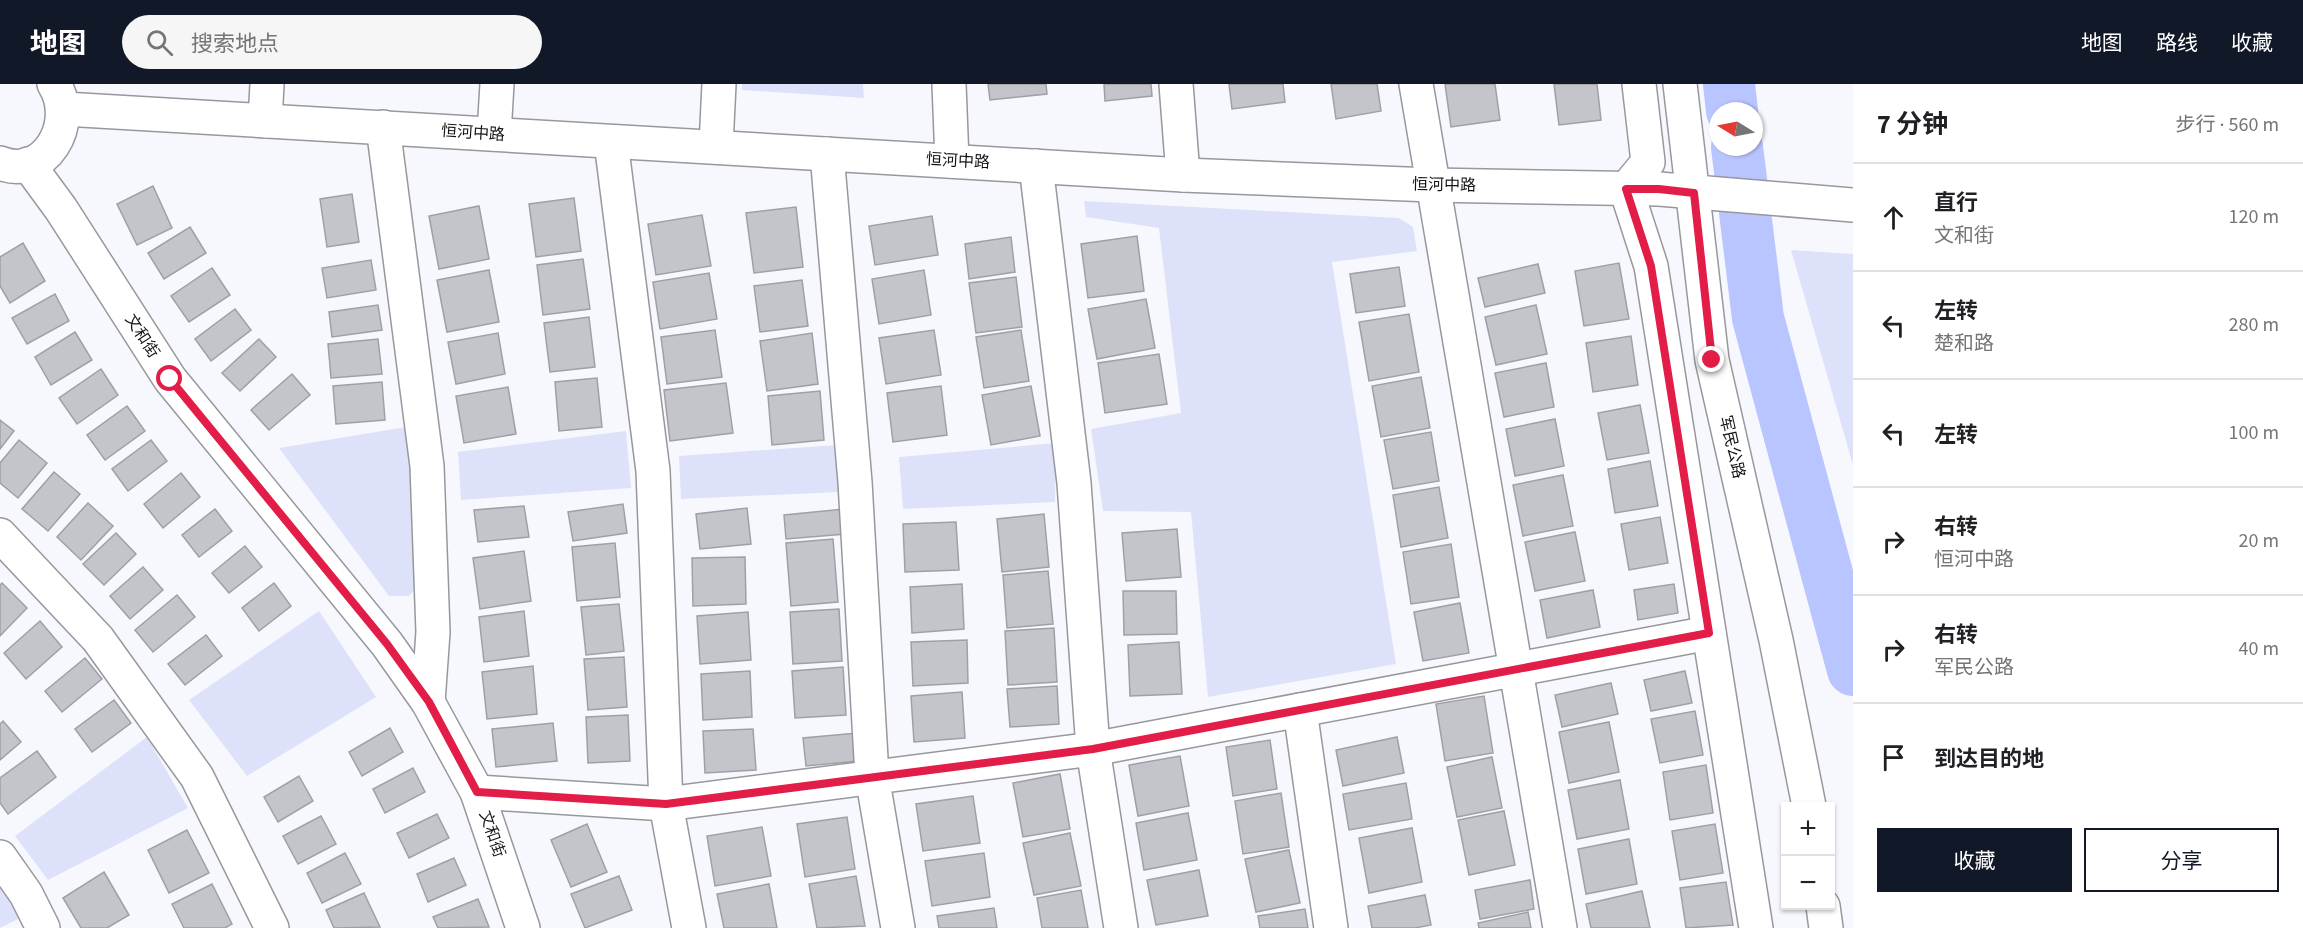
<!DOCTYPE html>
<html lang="zh">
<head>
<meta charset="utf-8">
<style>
  :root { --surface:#fff; --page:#f6f6f6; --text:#202124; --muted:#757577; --line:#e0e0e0; --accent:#111827 }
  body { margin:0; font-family:"Source Sans 3","Noto Sans SC",sans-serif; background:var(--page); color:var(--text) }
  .controls { position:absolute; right:18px; bottom:18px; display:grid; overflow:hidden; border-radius:0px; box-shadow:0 2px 4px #0004 }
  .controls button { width:54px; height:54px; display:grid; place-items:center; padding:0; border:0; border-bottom:2px solid var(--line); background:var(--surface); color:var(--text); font:30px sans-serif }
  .compass { position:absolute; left:1709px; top:18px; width:54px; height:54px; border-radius:50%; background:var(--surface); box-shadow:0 2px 4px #0004; rotate:280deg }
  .stop { position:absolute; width:18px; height:18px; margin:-14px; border:4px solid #e11d48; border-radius:50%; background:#fff }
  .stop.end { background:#e11d48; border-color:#fff; box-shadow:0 2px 6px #0008 }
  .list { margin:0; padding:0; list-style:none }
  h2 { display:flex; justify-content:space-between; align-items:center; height:78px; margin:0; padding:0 24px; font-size:26px }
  h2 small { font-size:20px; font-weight:400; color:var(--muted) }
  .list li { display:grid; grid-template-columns:39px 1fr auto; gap:18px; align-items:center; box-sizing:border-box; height:108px; padding:0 24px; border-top:2px solid var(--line) }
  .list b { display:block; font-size:22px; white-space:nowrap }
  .list p { margin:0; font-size:20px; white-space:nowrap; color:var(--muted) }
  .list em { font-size:20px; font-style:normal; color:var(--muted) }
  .actions { display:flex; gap:12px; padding:18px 24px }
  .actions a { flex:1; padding:14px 0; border:2px solid var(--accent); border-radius:0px; text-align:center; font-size:21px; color:var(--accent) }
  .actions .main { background:var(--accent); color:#fff }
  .icon { flex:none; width:33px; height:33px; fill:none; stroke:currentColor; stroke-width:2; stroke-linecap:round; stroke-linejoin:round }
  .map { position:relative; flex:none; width:1853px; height:844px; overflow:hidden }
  header { display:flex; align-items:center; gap:36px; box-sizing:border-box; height:84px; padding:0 30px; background:var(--accent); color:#fff }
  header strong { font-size:28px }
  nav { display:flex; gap:33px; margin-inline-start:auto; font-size:21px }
  .search { width:420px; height:54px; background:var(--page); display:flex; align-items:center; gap:15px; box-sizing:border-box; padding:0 21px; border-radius:33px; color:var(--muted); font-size:22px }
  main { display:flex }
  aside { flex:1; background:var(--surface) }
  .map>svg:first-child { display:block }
</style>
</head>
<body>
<header>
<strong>地图</strong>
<div class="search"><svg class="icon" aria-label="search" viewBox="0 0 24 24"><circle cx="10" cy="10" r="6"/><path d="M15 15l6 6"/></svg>搜索地点</div>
<nav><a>地图</a><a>路线</a><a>收藏</a></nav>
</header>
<main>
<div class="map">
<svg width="1853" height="844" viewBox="0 0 1853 844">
  <rect width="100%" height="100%" fill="#f7f8fe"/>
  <g fill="#dde2fa">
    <path d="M742 0H863L864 14 742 6Z"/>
    <path d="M1084 117 1399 134 1413 143 1417 167 1332 178 1396 580 1208 613 1191 428 1103 427 1091 345 1181 329 1159 144 1086 133Z"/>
    <path d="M1791 166 1853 170V381Z"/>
    <path d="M406 343 419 500 409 512H389L279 364Z"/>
    <path d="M626 347 631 404 461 416 458 368Z"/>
    <path d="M1056 359 1055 418 903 425 899 373Z"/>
    <path d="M837 361 839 408 681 415 679 372Z"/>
    <path d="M319 527 376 613 247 692 189 616Z"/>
    <path d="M147 653 188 724 48 796 15 752Z"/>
    <path d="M0 803 22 833 0 844Z"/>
  </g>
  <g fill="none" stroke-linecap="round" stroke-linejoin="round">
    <g stroke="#b9c5ff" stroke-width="52">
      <path d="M1729 0 1732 27"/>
      <path d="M1737 63 1758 234 1853 586"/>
    </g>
  </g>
  <g fill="#c4c5ca" stroke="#9fa0a5" stroke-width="1.5">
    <path d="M988 0H1046L1047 10 990 16Z"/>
    <path d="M1104 0H1151L1152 12 1105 17Z"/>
    <path d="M1229 0H1283L1285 18 1232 25Z"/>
    <path d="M1331 0H1377L1381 27 1336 35Z"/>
    <path d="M1445 0H1495L1500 36 1451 43Z"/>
    <path d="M1554 0H1597L1601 36 1559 41Z"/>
    <path d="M153 102 172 144 137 161 117 120Z"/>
    <path d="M352 110 359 158 327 163 320 115Z"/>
    <path d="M574 114 581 167 536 173 529 120Z"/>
    <path d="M479 122 489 175 439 185 429 132Z"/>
    <path d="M796 123 803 183 754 189 746 129Z"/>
    <path d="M702 131 711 182 656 191 648 140Z"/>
    <path d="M932 132 938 171 875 181 869 142Z"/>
    <path d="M190 143 206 169 164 195 148 169Z"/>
    <path d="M1137 152 1144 207 1088 214 1081 160Z"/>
    <path d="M1011 153 1015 188 969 195 965 160Z"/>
    <path d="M23 159 45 197 10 219 0 202V173Z"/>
    <path d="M583 175 590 225 543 231 537 181Z"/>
    <path d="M371 176 376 206 327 214 322 184Z"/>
    <path d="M1619 179 1629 235 1584 242 1575 187Z"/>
    <path d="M1538 180 1545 209 1485 223 1478 194Z"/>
    <path d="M1399 183 1405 222 1356 229 1350 190Z"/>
    <path d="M212 184 230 211 189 238 171 212Z"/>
    <path d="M489 186 499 238 447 248 437 196Z"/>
    <path d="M924 186 931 231 879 240 872 195Z"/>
    <path d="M709 189 717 235 660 245 653 198Z"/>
    <path d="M1016 193 1022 243 976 249 969 199Z"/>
    <path d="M802 196 808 242 760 248 754 202Z"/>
    <path d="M55 210 69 237 27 260 12 234Z"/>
    <path d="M1146 215 1155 264 1097 275 1088 225Z"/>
    <path d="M378 221 382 246 332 253 329 228Z"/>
    <path d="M1536 221 1547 270 1496 281 1485 233Z"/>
    <path d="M235 225 251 246 211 277 195 255Z"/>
    <path d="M1409 230 1419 288 1369 297 1359 238Z"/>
    <path d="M589 233 595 283 550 288 544 239Z"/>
    <path d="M715 246 722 293 667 300 661 253Z"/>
    <path d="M934 246 941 291 886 300 879 254Z"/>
    <path d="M1021 246 1029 297 984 304 976 253Z"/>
    <path d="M75 248 92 276 51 301 35 273Z"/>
    <path d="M498 249 505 290 456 300 448 258Z"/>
    <path d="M812 249 818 300 767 307 760 257Z"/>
    <path d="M1631 252 1638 301 1593 308 1586 259Z"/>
    <path d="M259 255 276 273 240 307 222 289Z"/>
    <path d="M378 255 382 290 331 294 328 260Z"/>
    <path d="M1159 270 1167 320 1105 329 1098 279Z"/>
    <path d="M1546 279 1554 323 1504 333 1495 289Z"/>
    <path d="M101 285 118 311 77 340 59 314Z"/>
    <path d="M292 290 310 311 269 346 251 326Z"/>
    <path d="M1421 293 1430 344 1381 353 1372 302Z"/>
    <path d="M597 294 602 343 559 347 555 298Z"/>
    <path d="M382 298 385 336 336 340 333 302Z"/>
    <path d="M726 299 733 349 670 357 664 306Z"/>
    <path d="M941 302 947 351 893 358 887 309Z"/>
    <path d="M1031 302 1040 352 991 361 982 311Z"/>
    <path d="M508 303 516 350 464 359 456 312Z"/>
    <path d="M820 307 824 356 772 361 768 312Z"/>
    <path d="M1640 321 1649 369 1607 376 1598 329Z"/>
    <path d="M127 322 145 347 105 376 87 351Z"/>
    <path d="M1555 335 1564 382 1515 392 1506 345Z"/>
    <path d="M0 336 14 347 0 365Z"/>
    <path d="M1431 348 1439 397 1393 405 1384 356Z"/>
    <path d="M19 356 47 379 18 414 0 399V379Z"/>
    <path d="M151 356 167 377 128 407 112 385Z"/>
    <path d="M1650 377 1658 422 1615 429 1608 385Z"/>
    <path d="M54 388 80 410 48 447 22 425Z"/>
    <path d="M181 389 200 413 163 444 144 420Z"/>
    <path d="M1563 391 1573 442 1523 452 1513 401Z"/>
    <path d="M1439 403 1448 454 1401 463 1393 411Z"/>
    <path d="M88 419 113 442 81 476 57 453Z"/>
    <path d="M623 420 627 449 573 457 568 428Z"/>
    <path d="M524 422 529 453 478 458 474 426Z"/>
    <path d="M747 424 751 460 700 465 696 430Z"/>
    <path d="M215 425 232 447 199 473 182 451Z"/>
    <path d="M844 425 846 450 786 455 784 431Z"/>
    <path d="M1044 430 1049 483 1002 488 997 435Z"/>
    <path d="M1660 433 1668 479 1629 486 1621 440Z"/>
    <path d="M956 438 959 486 905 488 903 440Z"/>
    <path d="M1177 445 1181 493 1126 497 1122 449Z"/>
    <path d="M1575 448 1585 497 1535 507 1525 458Z"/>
    <path d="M116 449 136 470 104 501 83 480Z"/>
    <path d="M833 455 838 518 791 522 786 459Z"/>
    <path d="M615 459 620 513 577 517 572 463Z"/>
    <path d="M1451 460 1459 513 1411 520 1403 468Z"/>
    <path d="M245 462 262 483 229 509 212 489Z"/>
    <path d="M524 467 531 517 480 525 473 474Z"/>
    <path d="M745 473 746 520 693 522 692 474Z"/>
    <path d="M143 483 163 506 130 535 110 512Z"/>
    <path d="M1048 487 1053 540 1007 544 1003 491Z"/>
    <path d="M2 499 27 524 0 552V501Z"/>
    <path d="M274 499 291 522 259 547 242 524Z"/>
    <path d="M962 500 964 545 912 549 910 503Z"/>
    <path d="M1674 500 1678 529 1638 536 1634 506Z"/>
    <path d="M1593 506 1600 543 1547 554 1540 516Z"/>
    <path d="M1123 507H1176L1177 550 1124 551Z"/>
    <path d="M177 511 195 533 153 568 135 546Z"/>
    <path d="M1460 519 1469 569 1423 577 1414 528Z"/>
    <path d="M619 520 624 567 586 571 581 523Z"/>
    <path d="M839 525 842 577 793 580 790 528Z"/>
    <path d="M524 527 529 572 484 578 479 533Z"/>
    <path d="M748 528 751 576 700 580 697 532Z"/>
    <path d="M40 537 62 563 26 595 4 569Z"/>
    <path d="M1054 544 1057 598 1008 601 1005 547Z"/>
    <path d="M206 551 222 572 185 601 168 580Z"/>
    <path d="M967 556 968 599 913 602 911 558Z"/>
    <path d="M1179 558 1182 610 1130 612 1128 561Z"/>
    <path d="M624 573 627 623 588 626 584 575Z"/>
    <path d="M85 574 102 595 62 628 45 607Z"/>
    <path d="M533 582 537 630 487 635 482 588Z"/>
    <path d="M843 583 846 631 795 634 792 587Z"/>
    <path d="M750 587 752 633 703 636 701 590Z"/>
    <path d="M1685 587 1692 619 1651 627 1644 596Z"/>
    <path d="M1611 599 1618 630 1562 643 1555 611Z"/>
    <path d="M1057 602 1059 640 1010 643 1007 605Z"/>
    <path d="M962 608 965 654 914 658 911 612Z"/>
    <path d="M1484 612 1493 669 1445 677 1436 620Z"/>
    <path d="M114 616 131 639 92 668 75 645Z"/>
    <path d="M1695 627 1703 671 1660 679 1651 635Z"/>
    <path d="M628 631 630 677 588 679 586 633Z"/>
    <path d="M3 637 21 658 0 676V640Z"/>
    <path d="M1609 638 1619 688 1569 699 1559 648Z"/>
    <path d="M553 639 557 677 496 683 492 645Z"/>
    <path d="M390 644 403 668 362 692 349 668Z"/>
    <path d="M753 645 756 686 705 689 703 647Z"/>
    <path d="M857 649 859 677 806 682 803 654Z"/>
    <path d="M1397 653 1404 689 1343 702 1336 666Z"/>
    <path d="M1270 656 1277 705 1233 712 1226 663Z"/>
    <path d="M37 667 56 693 8 730 0 719V694Z"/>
    <path d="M1180 672 1189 722 1138 732 1129 681Z"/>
    <path d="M1492 673 1502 724 1457 733 1447 683Z"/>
    <path d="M1706 681 1713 729 1670 736 1663 688Z"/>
    <path d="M413 684 425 708 385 729 373 705Z"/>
    <path d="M1060 690 1070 745 1023 753 1013 699Z"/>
    <path d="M299 692 313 717 278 738 264 713Z"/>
    <path d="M1620 696 1629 745 1577 755 1568 706Z"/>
    <path d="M1406 699 1412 735 1349 746 1343 710Z"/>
    <path d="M1281 709 1289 763 1243 770 1235 717Z"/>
    <path d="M973 712 980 759 923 767 916 720Z"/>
    <path d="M1504 727 1515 781 1469 791 1458 736Z"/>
    <path d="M1188 729 1197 776 1144 786 1136 739Z"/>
    <path d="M437 730 449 754 409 774 397 749Z"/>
    <path d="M321 732 336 760 298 780 283 752Z"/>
    <path d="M847 733 855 785 805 793 797 740Z"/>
    <path d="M587 740 607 788 571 803 551 756Z"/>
    <path d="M1715 740 1723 789 1680 796 1672 747Z"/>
    <path d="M762 743 771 792 715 802 707 752Z"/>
    <path d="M1412 744 1422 798 1369 809 1359 754Z"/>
    <path d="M187 746 209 789 169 809 148 766Z"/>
    <path d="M1070 749 1081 802 1034 811 1023 759Z"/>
    <path d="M1629 755 1637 800 1586 810 1578 765Z"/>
    <path d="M1289 766 1300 819 1256 828 1245 775Z"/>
    <path d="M345 769 361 800 322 819 307 789Z"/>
    <path d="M984 769 990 813 932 822 925 777Z"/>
    <path d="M454 774 466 801 428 818 417 790Z"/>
    <path d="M1199 786 1208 832 1156 841 1147 796Z"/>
    <path d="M104 788 129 831 107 844H81L63 814Z"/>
    <path d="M619 792 632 826 585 844 571 810Z"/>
    <path d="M856 792 865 842 817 844 809 800Z"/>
    <path d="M1530 796 1534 825 1480 835 1475 806Z"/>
    <path d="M1726 798 1733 841 1686 844 1680 804Z"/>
    <path d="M212 800 232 840 225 844H184L172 820Z"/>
    <path d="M769 800 777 844H724L717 810Z"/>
    <path d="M1081 806 1088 844H1042L1037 814Z"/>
    <path d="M1642 807 1650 844H1591L1586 820Z"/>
    <path d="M364 809 380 843 334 844 326 826Z"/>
    <path d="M1425 811 1431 841 1415 844H1372L1368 822Z"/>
    <path d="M478 815 489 843 438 844 433 833Z"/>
    <path d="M994 824 997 844H939L937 832Z"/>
    <path d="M1305 825 1308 844H1260L1258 832Z"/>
    <path d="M1528 828 1531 844H1479L1478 839Z"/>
  </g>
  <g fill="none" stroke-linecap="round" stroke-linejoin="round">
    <defs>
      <g id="minor">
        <path d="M949 0 952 77"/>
        <path d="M1176 0 1183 91"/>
        <path d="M1416 0 1560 844"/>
        <path d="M1639 0 1648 78 1626 105 1651 182 1756 844"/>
        <path d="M1680 0 1712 276 1776 556 1809 722"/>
        <path d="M64 25 1183 91 1431 101 1659 105 1853 121"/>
        <path d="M265 37 267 0"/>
        <path d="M383 43 427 382 433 548 428 618"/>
        <path d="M494 50 497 0"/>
        <path d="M611 58 653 387 666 720 689 844"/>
        <path d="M716 62 719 0"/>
        <path d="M827 70 855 398 872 692 898 844"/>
        <path d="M0 79C44 97 79 40 54 0"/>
        <path d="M28 80 61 125 170 295 387 560 428 618 477 708 523 844"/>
        <path d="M1036 82 1074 399 1093 665 1121 844"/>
        <path d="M0 451 98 555 197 693 272 844"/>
        <path d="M1300 626 1331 844"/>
        <path d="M477 708 666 720 1093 665 1709 549"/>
        <path d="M0 773 26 810 43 844"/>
        <path d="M1823 822 1826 844"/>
      </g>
    </defs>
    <use href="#minor" stroke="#97989d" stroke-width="36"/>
    <use href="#minor" stroke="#fff" stroke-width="33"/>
  </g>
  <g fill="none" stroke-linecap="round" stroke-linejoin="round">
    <path stroke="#e11d48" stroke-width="8" d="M170 295 387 560 429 618 477 708 666 720 1093 665 1709 549 1651 182 1626 105H1659L1694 109 1712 276"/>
  </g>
  <g text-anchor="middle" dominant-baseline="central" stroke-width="6" stroke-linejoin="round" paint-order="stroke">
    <g font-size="16" fill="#141416" stroke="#fff">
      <text transform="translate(473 49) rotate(4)">恒河中路</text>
      <text transform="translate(958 77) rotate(3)">恒河中路</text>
      <text transform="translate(1444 101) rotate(1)">恒河中路</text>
      <text transform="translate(142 252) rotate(57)">文和街</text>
      <text transform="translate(1732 363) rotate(77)">军民公路</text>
      <text transform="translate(492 750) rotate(71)">文和街</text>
    </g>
  </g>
</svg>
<div class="controls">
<button>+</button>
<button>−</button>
</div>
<svg class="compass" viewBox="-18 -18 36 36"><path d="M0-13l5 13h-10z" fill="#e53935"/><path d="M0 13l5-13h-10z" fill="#757577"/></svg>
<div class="stop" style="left:170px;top:295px"></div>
<div class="stop end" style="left:1712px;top:276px"></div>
</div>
<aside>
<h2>7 分钟<small>步行 · 560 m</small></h2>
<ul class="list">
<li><svg class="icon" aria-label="ahead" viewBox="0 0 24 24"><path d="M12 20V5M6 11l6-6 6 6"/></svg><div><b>直行</b><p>文和街</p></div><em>120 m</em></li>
<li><svg class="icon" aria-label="left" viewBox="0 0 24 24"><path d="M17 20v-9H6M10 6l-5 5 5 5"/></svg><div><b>左转</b><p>楚和路</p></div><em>280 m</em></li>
<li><svg class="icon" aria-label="left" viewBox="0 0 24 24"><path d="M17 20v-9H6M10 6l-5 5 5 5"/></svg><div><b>左转</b></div><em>100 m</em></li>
<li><svg class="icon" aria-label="right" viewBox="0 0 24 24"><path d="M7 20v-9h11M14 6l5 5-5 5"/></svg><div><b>右转</b><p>恒河中路</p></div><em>20 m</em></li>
<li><svg class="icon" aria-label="right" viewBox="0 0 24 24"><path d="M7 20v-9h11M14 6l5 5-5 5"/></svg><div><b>右转</b><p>军民公路</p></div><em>40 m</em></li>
<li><svg class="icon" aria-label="arrive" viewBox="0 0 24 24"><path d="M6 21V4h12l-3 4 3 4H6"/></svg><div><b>到达目的地</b></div></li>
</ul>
<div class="actions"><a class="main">收藏</a><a>分享</a></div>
</aside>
</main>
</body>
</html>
